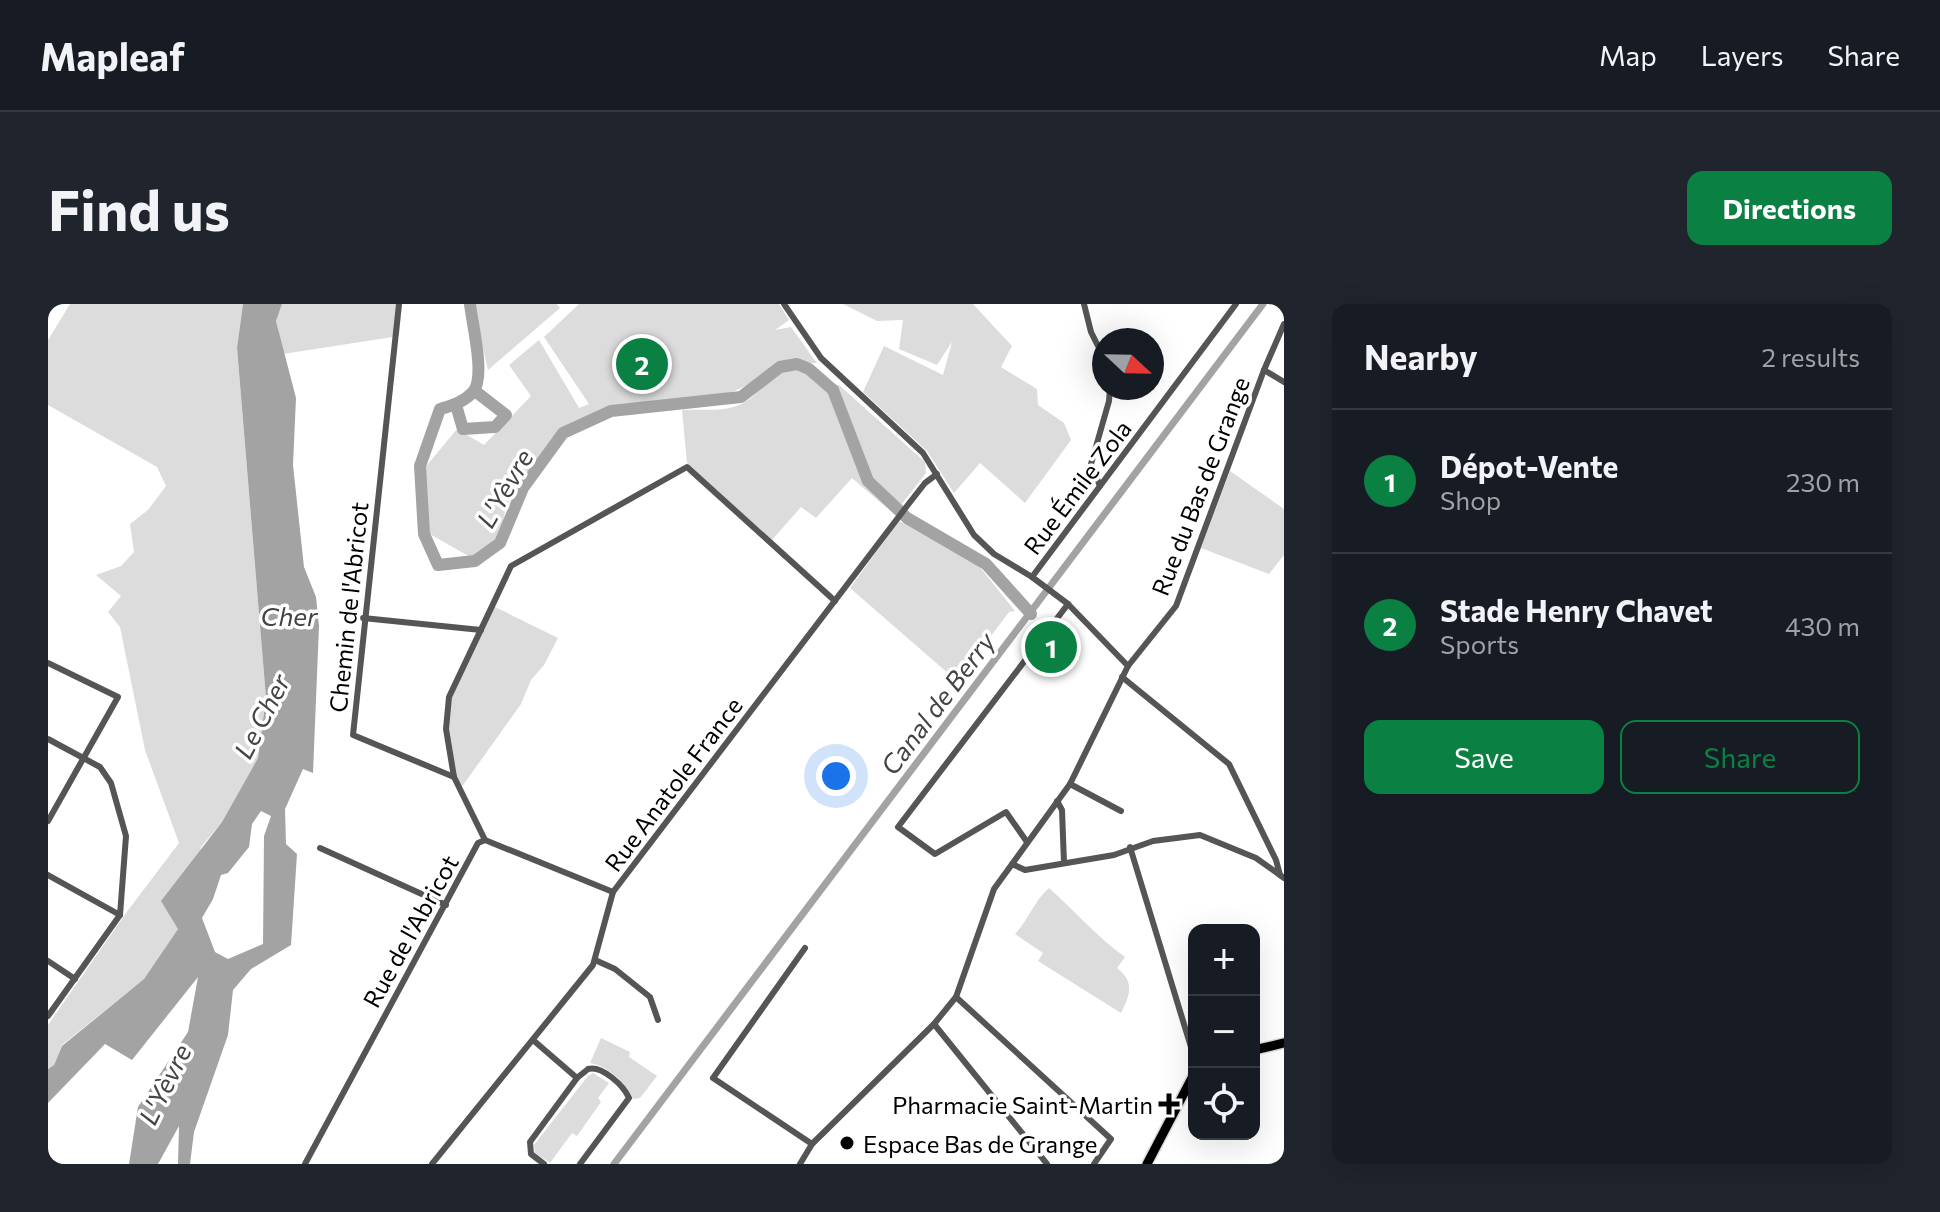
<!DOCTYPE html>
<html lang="en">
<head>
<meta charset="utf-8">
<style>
  :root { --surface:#171b24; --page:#20242c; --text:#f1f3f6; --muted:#9ea1a6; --line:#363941; --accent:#0b8043 }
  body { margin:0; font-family:Commissioner,sans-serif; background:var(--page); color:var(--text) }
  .controls { position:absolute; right:24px; bottom:24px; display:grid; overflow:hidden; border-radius:16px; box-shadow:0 8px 32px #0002 }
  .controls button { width:72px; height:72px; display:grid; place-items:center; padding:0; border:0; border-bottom:2px solid var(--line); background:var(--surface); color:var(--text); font:40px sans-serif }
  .compass { position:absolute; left:1044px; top:24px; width:72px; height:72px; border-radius:50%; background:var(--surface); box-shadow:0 8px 32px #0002; rotate:112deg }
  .you { position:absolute; left:788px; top:472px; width:28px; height:28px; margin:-20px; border:6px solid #fff; border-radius:50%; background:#1a73e8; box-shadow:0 0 0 12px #1a73e833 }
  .badge { display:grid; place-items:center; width:52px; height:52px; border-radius:50%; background:var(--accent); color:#fff; font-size:26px; font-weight:700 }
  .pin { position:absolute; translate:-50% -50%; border:4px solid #fff; box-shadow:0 2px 8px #0006 }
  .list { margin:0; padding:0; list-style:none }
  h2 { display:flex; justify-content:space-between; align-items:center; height:104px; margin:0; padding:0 32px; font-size:34px }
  h2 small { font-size:26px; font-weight:400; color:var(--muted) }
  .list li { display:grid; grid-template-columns:52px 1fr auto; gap:24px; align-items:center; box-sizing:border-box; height:144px; padding:0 32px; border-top:2px solid var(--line) }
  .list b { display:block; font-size:30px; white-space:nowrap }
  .list p { margin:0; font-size:26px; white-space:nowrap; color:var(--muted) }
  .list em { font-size:26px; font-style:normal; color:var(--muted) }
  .actions { display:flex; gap:16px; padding:24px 32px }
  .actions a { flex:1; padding:18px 0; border:2px solid var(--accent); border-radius:16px; text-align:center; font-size:28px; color:var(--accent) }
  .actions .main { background:var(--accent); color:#fff }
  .icon { flex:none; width:44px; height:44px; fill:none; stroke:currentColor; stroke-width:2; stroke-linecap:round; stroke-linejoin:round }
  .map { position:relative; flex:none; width:1236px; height:860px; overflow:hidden; border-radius:16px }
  header { display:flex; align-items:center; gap:48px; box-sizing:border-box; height:112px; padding:0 40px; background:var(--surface); border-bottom:2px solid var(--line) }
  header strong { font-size:38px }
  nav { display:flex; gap:44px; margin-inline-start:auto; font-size:28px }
  .intro { display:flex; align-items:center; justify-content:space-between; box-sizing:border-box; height:192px; padding:0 48px }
  h1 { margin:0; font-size:56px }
  .button { padding:20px 36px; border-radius:16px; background:var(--accent); color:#fff; font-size:28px; font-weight:700 }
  main { display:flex; gap:48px; padding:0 48px }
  aside { flex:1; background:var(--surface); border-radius:16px; box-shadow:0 8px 32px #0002 }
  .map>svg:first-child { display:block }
</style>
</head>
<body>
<header>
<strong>Mapleaf</strong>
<nav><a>Map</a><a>Layers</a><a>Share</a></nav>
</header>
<div class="intro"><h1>Find us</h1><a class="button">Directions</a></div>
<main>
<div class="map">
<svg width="1236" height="860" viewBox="0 0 1236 860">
  <rect width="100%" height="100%" fill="#fff"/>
  <g fill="#dcdcdc">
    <path d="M22 0H195L189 45 218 394 210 454 174 518 153 543 130 625 96 675 14 741 6 761 0 765V721L78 609 131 539 97 446 72 323 60 308 73 292 48 271 73 262 86 248 82 220 100 206 118 182 109 163 0 101V36Z"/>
    <path d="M234 0H354L351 32 235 50 228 16Z"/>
    <path d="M428 0H509L512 4 440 66 425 2Z"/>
    <path d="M531 0H731L741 16 727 26 743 23 769 59 733 60 704 79 680 90 559 104 523 120 506 134 472 181 458 203 452 232 424 254 380 229 375 166 409 125 436 141 483 92 461 61 491 36 531 104 541 100 496 33Z"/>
    <path d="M795 0H925L964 42 953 63 989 85 990 101 1016 119 1023 136 977 199 932 159 906 189 879 147 815 88 836 42 895 71 904 38 889 61 851 45 855 16 829 17Z"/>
    <path d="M742 65 757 68 770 81H791L877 158 878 169 846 210 804 174 768 214 753 203 724 236 639 159 634 106C651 105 676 108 691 101 711 93 722 69 742 65Z"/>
    <path d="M1182 167 1236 205V251L1221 270 1153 244Z"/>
    <path d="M851 217 923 252 967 307 961 308 909 377 802 284Z"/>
    <path d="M445 302 510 334 496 361 483 376 473 400 413 484 408 475 400 425 403 394Z"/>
    <path d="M1001 584C1027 607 1049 633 1077 653L1069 664C1087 678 1082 691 1073 709L990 657 995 649 967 630C981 615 986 597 1001 584Z"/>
    <path d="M553 734 582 748 581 753 609 772 592 794 585 795C577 778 560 762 542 759Z"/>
    <path d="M545 769 561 779 550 794 553 798 529 832 524 829 502 859 487 849 486 841 540 772Z"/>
  </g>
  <path fill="#a3a3a3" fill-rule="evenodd" d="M195 0H234L228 17 248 94 245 161 256 263 268 293 271 322 265 469 255 465 237 505 238 540 249 550 243 641 203 665 185 686 180 731 146 828 142 860H130L131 822 110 860H81L90 803 140 728 150 673 84 756 57 740 0 799V765L6 761 14 742 96 675 130 625 113 597 174 518 210 454 218 394 189 44ZM213 507 223 512 216 532 215 640 180 655 167 648 154 614 165 595 173 571 180 569 201 543 204 520Z"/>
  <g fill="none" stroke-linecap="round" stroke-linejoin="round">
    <path stroke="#a3a3a3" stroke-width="7" d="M566 860 1215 0"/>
    <g stroke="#a3a3a3" stroke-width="12">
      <path d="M422 0C424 20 438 73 425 88 417 97 404 102 392 105L372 162 376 230 390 261 427 257 452 239 475 184 515 129 563 107 693 93 732 63 749 60 761 65 785 86 820 177 859 214 938 260 983 310"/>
      <path d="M408 101 415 125 447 123 458 111 427 87"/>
    </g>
    <defs>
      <g id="primary">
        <path d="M1206 746 1236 739"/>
        <path d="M1099 860 1146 770"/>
      </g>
    </defs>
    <use href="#primary" stroke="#dbdbdb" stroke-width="12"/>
    <g stroke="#555" stroke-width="6">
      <path d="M351 0 305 431 406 473 437 536"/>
      <path d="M736 0 773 54 875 149 926 231 946 250 984 273 1020 300 1080 362"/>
      <path d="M1036 0 1043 28 1056 54"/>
      <path d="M1216 66 1236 78"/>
      <path d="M1052 182 1043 160 1061 97 1062 84"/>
      <path d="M984 273 1188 0"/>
      <path d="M315 314 433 326"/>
      <path d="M0 359 70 393 0 517"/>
      <path d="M1074 373 1181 460 1228 556 1232 571 1236 574"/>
      <path d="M0 435 52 463 63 479 78 532 72 611 0 571"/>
      <path d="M406 473 398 425 401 393 463 262 639 163 787 297"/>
      <path d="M1022 480 1073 507"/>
      <path d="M1009 497 1014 506 1016 559"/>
      <path d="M979 538 958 508 887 550 850 523 1020 300"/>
      <path d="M1082 543 1146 753"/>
      <path d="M272 544 398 601"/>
      <path d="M964 560 977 566 1066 551 1105 537 1152 531 1208 554 1232 571"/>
      <path d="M757 644 665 774 764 840"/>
      <path d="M547 656 567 665 602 693 610 716"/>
      <path d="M0 657 27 675"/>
      <path d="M908 693 1063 835 1046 860"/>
      <path d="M0 712 72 611"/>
      <path d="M886 720 999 860"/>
      <path d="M485 736 529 774"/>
      <path d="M257 860 430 539 437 536 565 588"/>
      <path d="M384 860 545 661 565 588 859 202 877 179 889 170"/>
      <path d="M496 860 483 850 482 838 529 774C530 773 539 766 540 765 554 761 576 782 581 794L532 860"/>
      <path d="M752 860 764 840 886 720 908 693 946 585 1022 480 1080 362 1128 302 1216 66 1236 20"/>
    </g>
    <use href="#primary" stroke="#000" stroke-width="9"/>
  </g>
  <g fill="#000" stroke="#fff" stroke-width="3">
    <path d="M1117 788h8v8h8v8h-8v8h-8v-8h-8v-8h8z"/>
    <circle cx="799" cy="839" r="8"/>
  </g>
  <g text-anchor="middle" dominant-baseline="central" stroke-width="7" stroke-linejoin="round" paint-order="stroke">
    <g font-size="24" fill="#000" stroke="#fff">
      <text transform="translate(1152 182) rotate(-69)">Rue du Bas de Grange</text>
      <text transform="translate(1029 183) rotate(-53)">Rue Émile Zola</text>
      <text transform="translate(300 303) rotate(-84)">Chemin de l'Abricot</text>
      <text transform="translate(625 480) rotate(-53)">Rue Anatole France</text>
      <text transform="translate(362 627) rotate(-61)">Rue de l'Abricot</text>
    </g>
    <g font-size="24" fill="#000" stroke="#fff" text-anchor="end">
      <text x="1105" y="800">Pharmacie Saint-Martin</text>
      <text x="815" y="839" text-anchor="start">Espace Bas de Grange</text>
    </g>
    <g font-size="26" font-style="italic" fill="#444" stroke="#fff">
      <text transform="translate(456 184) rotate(-60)">L'Yèvre</text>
      <text x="241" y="311">Cher</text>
      <text transform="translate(889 399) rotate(-53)">Canal de Berry</text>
      <text transform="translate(213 412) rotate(-63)">Le Cher</text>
      <text transform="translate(116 780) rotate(-64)">L'Yèvre</text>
    </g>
  </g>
</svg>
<div class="controls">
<button>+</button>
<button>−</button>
<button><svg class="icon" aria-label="locate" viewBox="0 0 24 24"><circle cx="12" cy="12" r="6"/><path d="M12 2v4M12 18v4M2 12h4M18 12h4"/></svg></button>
</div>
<svg class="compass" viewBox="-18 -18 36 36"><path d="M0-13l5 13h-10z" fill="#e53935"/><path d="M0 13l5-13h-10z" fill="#9ea1a6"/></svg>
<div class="you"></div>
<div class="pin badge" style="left:1003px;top:343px">1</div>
<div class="pin badge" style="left:594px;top:60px">2</div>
</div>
<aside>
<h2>Nearby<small>2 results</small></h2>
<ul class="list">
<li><span class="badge">1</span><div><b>Dépot-Vente</b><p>Shop</p></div><em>230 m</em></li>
<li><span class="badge">2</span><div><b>Stade Henry Chavet</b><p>Sports</p></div><em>430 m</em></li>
</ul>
<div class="actions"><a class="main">Save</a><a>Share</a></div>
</aside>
</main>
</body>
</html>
